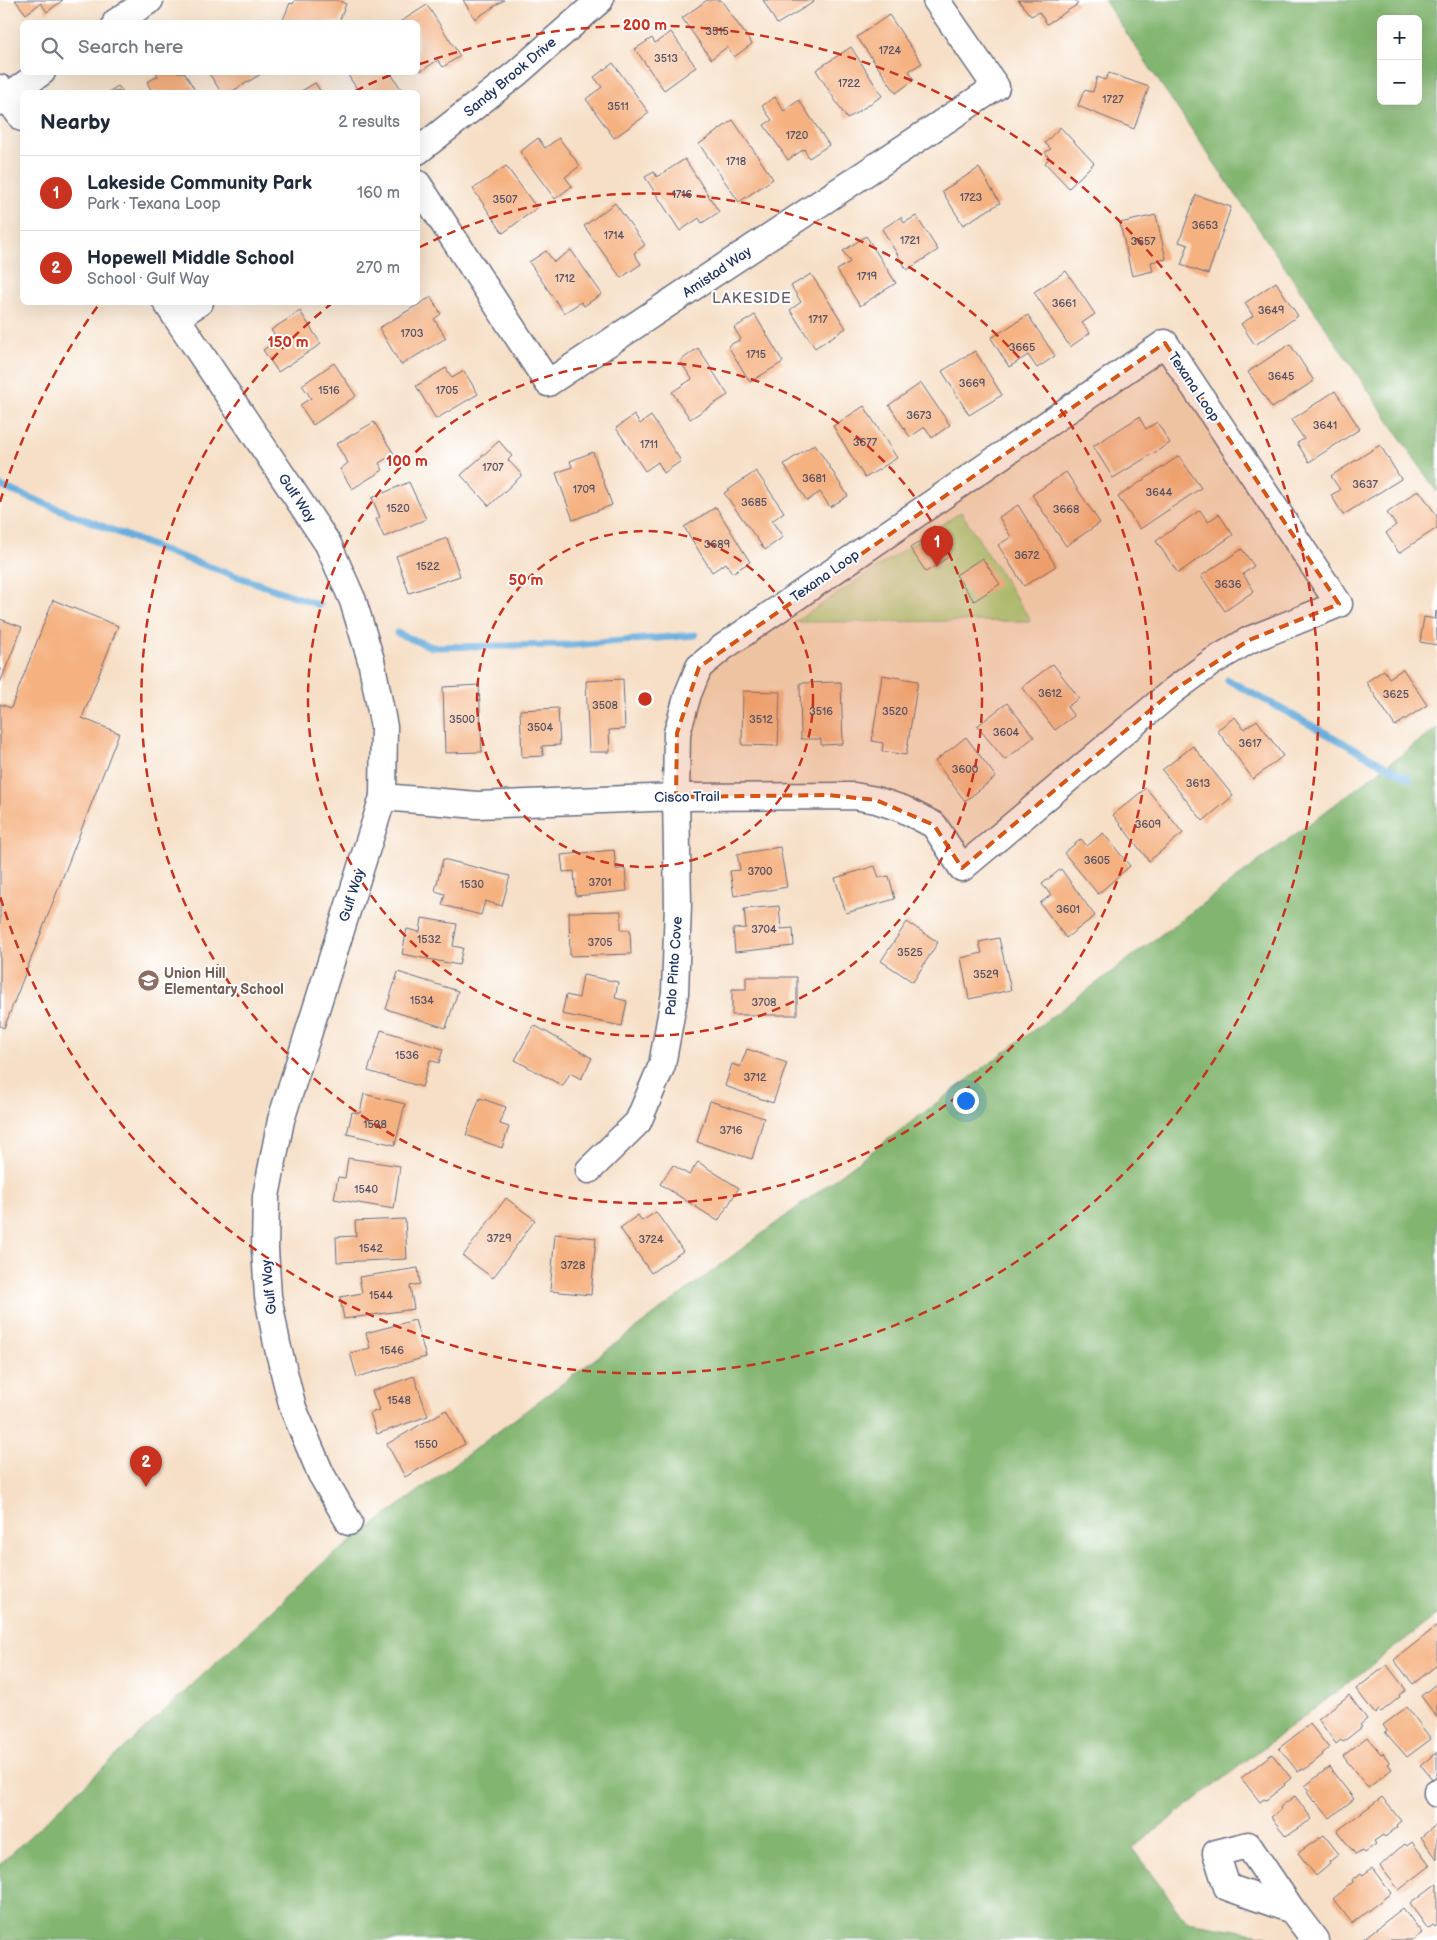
<!DOCTYPE html>
<html lang="en">
<head>
<meta charset="utf-8">
<style>
  :root { --surface:#fff; --page:#f2f2f3; --text:#1f2937; --muted:#747a83; --line:#e0e1e3; --accent:#c8321e }
  body { margin:0; font-family:"Balsamiq Sans",sans-serif; background:var(--page); color:var(--text) }
  .controls { position:absolute; right:15px; top:15px; display:grid; overflow:hidden; border-radius:8px; box-shadow:0 5px 20px #0002 }
  .controls button { width:45px; height:45px; display:grid; place-items:center; padding:0; border:0; border-bottom:1px solid var(--line); background:var(--surface); color:var(--text); font:25px sans-serif }
  .you { position:absolute; left:965px; top:1100px; width:18px; height:18px; margin:-12px; border:4px solid #fff; border-radius:50%; background:#1a73e8; box-shadow:0 0 0 8px #1a73e833 }
  .badge { display:grid; place-items:center; width:32px; height:32px; border-radius:50%; background:var(--accent); color:#fff; font-size:16px; font-weight:700 }
  .pin { position:absolute; translate:-50% -41px; filter:drop-shadow(0 1px 2px #0008) }
  .pin::after { content:''; position:absolute; top:26px; width:18px; height:15px; background:inherit; clip-path:polygon(0 0,100% 0,50% 100%) }
  .list { margin:0; padding:0; list-style:none }
  h2 { display:flex; justify-content:space-between; align-items:center; height:65px; margin:0; padding:0 20px; font-size:21px }
  h2 small { font-size:16px; font-weight:400; color:var(--muted) }
  .list li { display:grid; grid-template-columns:32px 1fr auto; gap:15px; align-items:center; box-sizing:border-box; height:75px; padding:0 20px; border-top:1px solid var(--line) }
  .list b { display:block; font-size:19px; white-space:nowrap }
  .list p { margin:0; font-size:16px; white-space:nowrap; color:var(--muted) }
  .list em { font-size:16px; font-style:normal; color:var(--muted) }
  .icon { flex:none; width:28px; height:28px; fill:none; stroke:currentColor; stroke-width:2; stroke-linecap:round; stroke-linejoin:round }
  .map { position:relative; flex:none; width:1437px; height:1940px; overflow:hidden }
  .search { position:absolute; background:var(--surface); box-shadow:0 5px 20px #0002; left:20px; top:20px; width:400px; height:55px; display:flex; align-items:center; gap:12px; box-sizing:border-box; padding:0 18px; border-radius:8px; color:var(--muted); font-size:19px }
  .panel { position:absolute; background:var(--surface); box-shadow:0 5px 20px #0002; left:20px; top:90px; width:400px; height:215px; border-radius:8px }
  .map>svg:first-child { display:block }
</style>
</head>
<body>
<div class="map">
<svg width="1437" height="1940" viewBox="0 0 1437 1940">
  <rect width="100%" height="100%" fill="#fff"/>
  <filter id="ink" filterUnits="userSpaceOnUse"><feTurbulence type="fractalNoise" baseFrequency=".02" numOctaves="2"/><feDisplacementMap in="SourceGraphic" scale="10" xChannelSelector="R" yChannelSelector="G"/><feConvolveMatrix kernelMatrix="1 2 1 2 8 2 1 2 1" color-interpolation-filters="sRGB"/></filter>
  <filter id="wash" filterUnits="userSpaceOnUse"><feTurbulence type="fractalNoise" baseFrequency=".0096" numOctaves="4" result="noise"/><feDisplacementMap in="SourceGraphic" scale="20" xChannelSelector="R" yChannelSelector="G"/><feGaussianBlur stdDeviation="1.12" result="paint"/><feColorMatrix in="noise" values="0 0 0 0 0 0 0 0 0 0 0 0 0 0 0 0 0 1.4 0 .05"/><feComposite in="paint" operator="in"/></filter>
  <g filter="url(#wash)">
    <rect width="100%" height="100%" fill="#f6dfc6"/>
    <path fill="#a3d381" stroke="#5f8170" d="M961 512 1031 621 795 622Z"/>
    <g fill="#82b56f" stroke="#4e7266" fill-rule="evenodd">
      <path d="M1104 0H1437V492ZM1381 19H1418V101H1381Z"/>
      <path d="M1437 728V1615L1132 1848 1187 1922 1267 1935 1271 1940H0V1864L324 1562Z"/>
    </g>
    <g fill="none" stroke-linecap="round" stroke-linejoin="round">
      <g stroke="#67addd" stroke-width="7">
        <path d="M0 486 173 554 319 605"/>
        <path d="M397 633 432 647 572 645 695 635"/>
        <path d="M1228 680 1410 779"/>
      </g>
    </g>
    <g id="blocks">
      <g fill="#f5b180">
        <path d="M15 0H63L47 12 41 3 26 14Z"/>
        <path d="M295 0H337L346 4 339 22H282L290 3 293 4Z"/>
        <path d="M463 0H504L475 19Z"/>
        <path d="M707 0H721L752 44 734 57 727 47 711 59 682 18Z"/>
        <path d="M763 0H813L814 2 777 24Z"/>
        <path d="M1018 0H1075L1078 4 1047 24 1039 12 1031 16Z"/>
        <path d="M427 5 460 56 443 67 438 60 421 71 418 66V22H400Z"/>
        <path d="M889 15 922 63 909 71 914 80 896 93 857 37Z"/>
        <path d="M671 32 696 67 664 90 635 49 652 38 655 43Z"/>
        <path d="M851 47 882 96 847 119 816 70Z"/>
        <path d="M613 63 649 113 614 138 586 99 602 87 594 77Z"/>
        <path d="M156 72H184L196 92H152L147 82 158 76Z"/>
        <path d="M208 72H261V74L231 92H221Z"/>
        <path d="M346 72H390L403 92H359Z"/>
        <path d="M1109 73 1149 87 1134 129 1078 106 1084 90 1093 92 1097 77 1105 80Z"/>
        <path d="M315 83 321 92H300Z"/>
        <path d="M118 86 123 92H108Z"/>
        <path d="M775 97 784 111 799 100 829 145 809 158 804 149 788 160 764 125 772 120 762 106Z"/>
        <path d="M733 120 773 179 739 202 699 144Z"/>
        <path d="M1060 127 1094 163 1069 188 1045 163 1049 158 1045 152 1051 149 1045 143Z"/>
        <path d="M538 138 545 148 559 138 580 166 565 177 572 186 555 199 520 152Z"/>
        <path d="M685 159 719 212 702 223 699 218 680 231 645 177 654 172 657 177Z"/>
        <path d="M506 166 537 208 503 233 473 189Z"/>
        <path d="M979 168 1000 203 963 225 942 191Z"/>
        <path d="M1196 195 1231 207 1208 274 1181 265 1188 245 1179 242Z"/>
        <path d="M615 203 645 245 634 253 641 264 621 278 584 226Z"/>
        <path d="M1156 215 1166 259 1151 262 1153 271 1132 276 1120 223Z"/>
        <path d="M916 216 938 250 907 270 882 229 901 217 904 223Z"/>
        <path d="M866 236 896 283 860 306 837 270 850 262 843 251Z"/>
        <path d="M571 250 602 294 584 306 581 302 564 313 529 262 546 251 554 262Z"/>
        <path d="M1066 271 1095 314 1082 323 1090 333 1070 347 1034 292Z"/>
        <path d="M811 274 846 328 815 348 790 310 801 302 791 286Z"/>
        <path d="M1276 282 1298 316 1255 345 1241 324 1253 316 1245 303Z"/>
        <path d="M431 297 441 314 434 319 446 338 401 365 379 328Z"/>
        <path d="M300 311 321 344 278 372 263 350 278 340 271 330Z"/>
        <path d="M755 315 783 362 750 382 728 346 741 339 734 328Z"/>
        <path d="M1028 315 1055 356 1037 368 1028 355 1009 367 991 338Z"/>
        <path d="M1290 344 1314 381 1272 408 1248 372Z"/>
        <path d="M698 348 728 395 690 419 672 392 692 379 680 361Z"/>
        <path d="M975 351 1002 395 969 415 942 371Z"/>
        <path d="M334 363 356 396 313 425 300 405 311 398 302 385Z"/>
        <path d="M446 368 452 378 464 371 478 394 436 419 416 386Z"/>
        <path d="M921 383 950 425 932 438 925 427 910 437 889 405Z"/>
        <path d="M1335 391 1360 429 1309 462 1297 443 1304 439 1291 420Z"/>
        <path d="M864 406 897 458 865 478 833 426Z"/>
        <path d="M634 415 640 424 651 416 681 461 664 473 658 462 645 471 616 428Z"/>
        <path d="M1139 417 1146 429 1157 422 1170 443 1113 478 1093 446Z"/>
        <path d="M374 422 394 454 379 463 383 470 352 489 340 469 348 463 336 444Z"/>
        <path d="M499 441 512 456 508 460 522 475 489 506 461 475Z"/>
        <path d="M815 444 848 496 830 507 820 492 807 501 784 464Z"/>
        <path d="M1380 445 1401 479 1343 515 1331 495 1340 490 1331 476Z"/>
        <path d="M593 452 612 505 573 520 556 473 572 467 570 461Z"/>
        <path d="M1179 456 1201 488 1140 529 1118 497Z"/>
        <path d="M756 471 784 512 772 521 783 537 765 550 724 493Z"/>
        <path d="M1066 472 1100 523 1066 546 1032 495Z"/>
        <path d="M409 482 426 519 384 537 376 519 380 517 372 498Z"/>
        <path d="M1419 490 1437 516V528L1399 553 1386 533 1396 525 1387 513Z"/>
        <path d="M1018 505 1056 566 1024 586 998 545 1011 537 999 517Z"/>
        <path d="M716 507 750 562 732 573 726 563 712 572 684 527Z"/>
        <path d="M1200 510 1208 522 1219 514 1233 535 1178 573 1156 541Z"/>
        <path d="M934 532 950 556 926 572 910 548Z"/>
        <path d="M447 538 460 576 409 593 396 556Z"/>
        <path d="M1242 549 1254 566 1243 574 1254 591 1225 611 1201 576Z"/>
        <path d="M982 558 1000 584 974 601 956 575Z"/>
        <path d="M53 600 118 626 82 718 119 733 4 1028 0 1026V704L11 708Z"/>
        <path d="M1436 611 1437 645 1420 642 1424 617 1435 619Z"/>
        <path d="M0 619 22 627 0 683Z"/>
        <path d="M1053 664 1079 698 1067 707 1074 716 1055 730 1022 687Z"/>
        <path d="M1403 669 1427 705 1395 726 1366 682 1384 670 1389 678Z"/>
        <path d="M882 675 918 681 906 755 882 751 883 743 872 741Z"/>
        <path d="M623 679 625 729 609 730 610 752H589L586 681Z"/>
        <path d="M841 682 843 744 821 745V739H801L800 683Z"/>
        <path d="M479 685 482 752 445 753 443 687Z"/>
        <path d="M743 691 780 692 778 746 742 745Z"/>
        <path d="M1007 703 1034 737 1005 760 977 726Z"/>
        <path d="M558 708 560 745 542 746 543 756 522 757 520 710Z"/>
        <path d="M1235 717 1244 729 1257 720 1283 756 1253 779 1217 730Z"/>
        <path d="M966 737 996 777 965 801 935 761Z"/>
        <path d="M1193 746 1233 796 1203 821 1162 770Z"/>
        <path d="M1146 788 1183 833 1149 861 1113 815Z"/>
        <path d="M1103 833 1130 866 1098 894 1064 853 1081 839 1087 846Z"/>
        <path d="M780 847 787 887 734 896 730 871 740 870 737 854Z"/>
        <path d="M614 850 616 869H625L627 891 576 896 574 871 563 872 561 855Z"/>
        <path d="M443 859 510 876 502 906 485 901 481 915 442 905 445 894 435 891Z"/>
        <path d="M875 866 879 878 889 876 895 899 846 913 835 878Z"/>
        <path d="M1061 869 1095 916 1066 938 1040 903 1051 895 1042 884Z"/>
        <path d="M779 906 781 929 793 928 794 946 735 952 733 929 746 928 744 909Z"/>
        <path d="M621 911V930H630L631 954 570 956 569 912Z"/>
        <path d="M422 918 457 924 453 946 463 948 459 965 402 954 407 929 420 932Z"/>
        <path d="M907 922 938 942 913 982 881 961Z"/>
        <path d="M999 938 1011 990 969 999 961 958 982 953 979 942Z"/>
        <path d="M398 972 458 991 446 1028 386 1009Z"/>
        <path d="M583 975 618 982 615 998 627 1001 622 1026 562 1014 566 995 579 998Z"/>
        <path d="M746 977H797V1015H732V989H746Z"/>
        <path d="M534 1025 592 1058 581 1079 570 1073 563 1086 515 1060Z"/>
        <path d="M381 1030 443 1049 439 1063 430 1060 422 1087 368 1071Z"/>
        <path d="M747 1049 787 1063 773 1103 725 1086 732 1064 740 1067Z"/>
        <path d="M364 1094 405 1104 395 1145 347 1134 352 1112 360 1113Z"/>
        <path d="M480 1098 506 1107 500 1124 509 1127 502 1148 466 1135Z"/>
        <path d="M710 1101 764 1118 752 1159 697 1142Z"/>
        <path d="M348 1158 400 1166 394 1209 334 1199 338 1177 345 1178Z"/>
        <path d="M698 1162 739 1188 718 1221 660 1184 673 1165 689 1175Z"/>
        <path d="M506 1198 535 1220 493 1278 463 1256Z"/>
        <path d="M656 1212 683 1251 651 1273 620 1228 638 1215 642 1221Z"/>
        <path d="M405 1219 407 1259 337 1262 336 1237 356 1236 355 1221Z"/>
        <path d="M555 1234 596 1238 591 1295 550 1291Z"/>
        <path d="M418 1268 420 1284 410 1286 414 1309 344 1319 340 1297 362 1293 359 1277Z"/>
        <path d="M415 1320 426 1357 357 1377 350 1353 370 1348 366 1333Z"/>
        <path d="M414 1376 428 1416 377 1434 370 1413 379 1410 372 1391Z"/>
        <path d="M446 1410 465 1444 405 1477 387 1444Z"/>
        <path d="M1437 1626V1665L1413 1684 1394 1660Z"/>
        <path d="M1387 1665 1406 1690 1399 1695 1400 1697 1381 1712 1379 1710 1375 1714 1356 1689Z"/>
        <path d="M1437 1683V1717L1421 1696Z"/>
        <path d="M1349 1695 1367 1719 1360 1725 1362 1727 1343 1742 1341 1740 1336 1744 1318 1719Z"/>
        <path d="M1407 1707 1431 1739 1407 1757 1385 1732 1387 1731 1383 1725Z"/>
        <path d="M1310 1724 1329 1748 1322 1754 1323 1755 1304 1770 1303 1769 1298 1772 1279 1748Z"/>
        <path d="M1367 1737 1381 1754 1383 1753 1390 1763 1388 1764 1392 1769 1368 1788 1343 1756Z"/>
        <path d="M1437 1752V1776L1432 1779 1421 1765Z"/>
        <path d="M1272 1754 1291 1778 1284 1784 1285 1785 1266 1800 1264 1799 1260 1802 1241 1778Z"/>
        <path d="M1329 1767 1354 1799 1330 1818 1315 1801 1314 1802 1307 1792 1309 1791 1305 1786Z"/>
        <path d="M1295 1796 1312 1819 1286 1836 1271 1817 1281 1810 1280 1807Z"/>
        <path d="M1382 1797 1401 1821 1396 1825 1397 1827 1385 1837 1383 1835 1374 1841 1376 1844 1364 1853 1362 1851 1356 1855 1337 1831Z"/>
        <path d="M1437 1824V1859L1421 1837Z"/>
        <path d="M1324 1835 1339 1854 1329 1862 1330 1864 1316 1876 1298 1853Z"/>
        <path d="M1412 1842 1430 1866 1399 1890 1380 1866 1396 1851 1405 1844 1407 1846Z"/>
        <path d="M1372 1868 1391 1893 1352 1923 1333 1899 1353 1882 1352 1880 1361 1873 1363 1875Z"/>
        <path d="M1437 1883V1925L1435 1927 1433 1925 1428 1929 1410 1904Z"/>
        <path d="M1403 1908 1422 1933 1413 1940H1364L1363 1939Z"/>
      </g>
    </g>
  </g>
  <g filter="url(#ink)">
    <use href="#blocks" fill-opacity="0" stroke="#686d82" stroke-width="1"/>
    <g fill="none" stroke-linecap="round" stroke-linejoin="round">
      <defs>
        <g id="minor">
          <path d="M116 22 150 0"/>
          <path d="M0 88 22 118"/>
          <path d="M0 102 42 72"/>
          <path d="M418 151 517 73 600 0"/>
          <path d="M418 184 548 383 996 87 936 0"/>
          <path d="M166 302 328 544 353 601 371 660 384 727 383 797 281 1120 266 1196 265 1249 268 1296 277 1344 293 1408 321 1474 349 1522"/>
          <path d="M177 317 200 302"/>
          <path d="M383 797 477 805 676 797 854 796 876 800 903 809 934 825 962 868 1174 690 1212 662 1249 640 1339 604 1165 343 722 648 699 667 688 694 677 733 676 797 678 904 675 993 662 1065 638 1122 589 1170"/>
          <path d="M1437 1792V1794"/>
          <path d="M1292 1910 1227 1887 1216 1853 1248 1845 1292 1910 1315 1940"/>
        </g>
      </defs>
      <use href="#minor" stroke="#686d82" stroke-width="29"/>
      <use href="#minor" stroke="#fff" stroke-width="26"/>
    </g>
  </g>
  <path fill="#d45514" fill-opacity="0.2" stroke="#d45514" stroke-width="4" stroke-dasharray="10 6" stroke-linejoin="round" d="M1165 343 1339 604 1249 640 1174 690 962 868 934 825 876 800 829 795 676 797 677 733 699 667Z"/>
  <g fill="none" stroke="#c8321e" stroke-width="2.5" stroke-dasharray="9 6">
    <circle cx="645" cy="699" r="168"/>
    <circle cx="645" cy="699" r="337"/>
    <path d="M420 247A505 505 0 1 1 331 304"/>
    <path d="M0 502A674 674 0 0 1 100 303M355 91A674 674 0 0 1 393 74M420 64A674 674 0 1 1 0 896"/>
  </g>
  <defs>
    <symbol id="school-disc" viewBox="-11 -11 22 22"><circle r="9.5" fill="#8d6e63" stroke="#fff"/><path d="M0-5L7-2L0 1L-7-2ZM-4 1L0 2.5L4 1V4Q0 6-4 4Z" fill="#fff"/></symbol>
  </defs>
  <g fill-rule="evenodd">
    <use href="#school-disc" x="136" y="968" width="25" height="25"/>
  </g>
  <g text-anchor="middle" dominant-baseline="central" stroke-width="4" stroke-linejoin="round" paint-order="stroke">
    <g font-size="11" fill="#525066">
      <text x="717" y="31">3515</text>
      <text x="890" y="50">1724</text>
      <text x="666" y="58">3513</text>
      <text x="849" y="83">1722</text>
      <text x="1113" y="99">1727</text>
      <text x="618" y="106">3511</text>
      <text x="797" y="135">1720</text>
      <text x="736" y="161">1718</text>
      <text x="682" y="194">1716</text>
      <text x="971" y="197">1723</text>
      <text x="505" y="199">3507</text>
      <text x="1205" y="225">3653</text>
      <text x="614" y="235">1714</text>
      <text x="910" y="240">1721</text>
      <text x="1143" y="241">3657</text>
      <text x="867" y="276">1719</text>
      <text x="565" y="278">1712</text>
      <text x="1064" y="303">3661</text>
      <text x="1271" y="310">3649</text>
      <text x="818" y="319">1717</text>
      <text x="412" y="333">1703</text>
      <text x="1022" y="347">3665</text>
      <text x="756" y="354">1715</text>
      <text x="1281" y="376">3645</text>
      <text x="972" y="383">3669</text>
      <text x="329" y="390">1516</text>
      <text x="447" y="390">1705</text>
      <text x="919" y="415">3673</text>
      <text x="1325" y="425">3641</text>
      <text x="865" y="442">3677</text>
      <text x="649" y="444">1711</text>
      <text x="493" y="467">1707</text>
      <text x="814" y="478">3681</text>
      <text x="1365" y="484">3637</text>
      <text x="584" y="489">1709</text>
      <text x="1159" y="492">3644</text>
      <text x="754" y="502">3685</text>
      <text x="398" y="508">1520</text>
      <text x="1066" y="509">3668</text>
      <text x="717" y="544">3689</text>
      <text x="1027" y="555">3672</text>
      <text x="428" y="566">1522</text>
      <text x="1228" y="584">3636</text>
      <text x="1050" y="693">3612</text>
      <text x="1396" y="694">3625</text>
      <text x="605" y="705">3508</text>
      <text x="821" y="711">3516</text>
      <text x="895" y="711">3520</text>
      <text x="462" y="719">3500</text>
      <text x="761" y="719">3512</text>
      <text x="540" y="727">3504</text>
      <text x="1006" y="732">3604</text>
      <text x="1250" y="743">3617</text>
      <text x="965" y="769">3600</text>
      <text x="1198" y="783">3613</text>
      <text x="1148" y="824">3609</text>
      <text x="1097" y="860">3605</text>
      <text x="760" y="871">3700</text>
      <text x="600" y="882">3701</text>
      <text x="472" y="884">1530</text>
      <text x="1068" y="909">3601</text>
      <text x="764" y="929">3704</text>
      <text x="429" y="939">1532</text>
      <text x="600" y="942">3705</text>
      <text x="910" y="952">3525</text>
      <text x="986" y="974">3529</text>
      <text x="422" y="1000">1534</text>
      <text x="764" y="1002">3708</text>
      <text x="407" y="1055">1536</text>
      <text x="755" y="1077">3712</text>
      <text x="375" y="1124">1538</text>
      <text x="731" y="1130">3716</text>
      <text x="366" y="1189">1540</text>
      <text x="499" y="1238">3729</text>
      <text x="651" y="1239">3724</text>
      <text x="371" y="1248">1542</text>
      <text x="573" y="1265">3728</text>
      <text x="381" y="1295">1544</text>
      <text x="392" y="1350">1546</text>
      <text x="399" y="1400">1548</text>
      <text x="426" y="1444">1550</text>
    </g>
    <g font-size="14" fill="#1b2f5e" stroke="#fff">
      <text transform="translate(510 77) rotate(-40)">Sandy Brook Drive</text>
      <text transform="translate(717 272) rotate(-34)">Amistad Way</text>
      <text transform="translate(1194 387) rotate(56)">Texana Loop</text>
      <text transform="translate(297 498) rotate(56)">Gulf Way</text>
      <text transform="translate(825 576) rotate(-35)">Texana Loop</text>
      <text transform="translate(687 797) rotate(-1)">Cisco Trail</text>
      <text transform="translate(352 895) rotate(-72)">Gulf Way</text>
      <text transform="translate(674 966) rotate(-86)">Palo Pinto Cove</text>
      <text transform="translate(269 1287) rotate(-96)">Gulf Way</text>
    </g>
    <g font-size="14" font-weight="bold" fill="#785e54" stroke="#fff" text-anchor="start">
      <text x="164" y="973">Union Hill<tspan x="164" dy="16">Elementary School</tspan></text>
    </g>
    <g font-size="15" letter-spacing="1" fill="#675c6a" stroke="#fff">
      <text x="752" y="298">LAKESIDE</text>
    </g>
  </g>
  <circle cx="645" cy="699" r="8" fill="#c8321e" stroke="#fff" stroke-width="2.5"/>
  <g font-size="15" text-anchor="middle" font-weight="bold" fill="#c8321e" stroke="#fff" stroke-width="4" stroke-linejoin="round" paint-order="stroke">
    <text x="645" y="30">200 m</text>
    <text x="288" y="347">150 m</text>
    <text x="407" y="466">100 m</text>
    <text x="526" y="585">50 m</text>
  </g>
</svg>
<div class="controls">
<button>+</button>
<button>−</button>
</div>
<div class="you"></div>
<div class="pin badge" style="left:937px;top:567px">1</div>
<div class="pin badge" style="left:146px;top:1487px">2</div>
<div class="search"><svg class="icon" aria-label="search" viewBox="0 0 24 24"><circle cx="10" cy="10" r="6"/><path d="M15 15l6 6"/></svg>Search here</div>
<section class="panel">
<h2>Nearby<small>2 results</small></h2>
<ul class="list">
<li><span class="badge">1</span><div><b>Lakeside Community Park</b><p>Park · Texana Loop</p></div><em>160 m</em></li>
<li><span class="badge">2</span><div><b>Hopewell Middle School</b><p>School · Gulf Way</p></div><em>270 m</em></li>
</ul>
</section>
</div>
</body>
</html>
